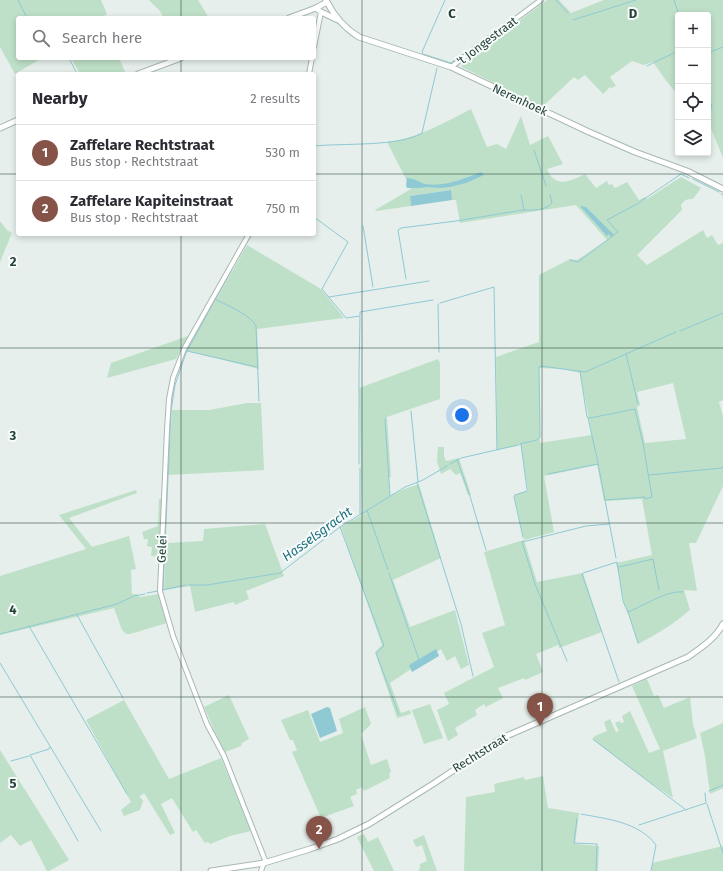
<!DOCTYPE html>
<html lang="en">
<head>
<meta charset="utf-8">
<style>
  :root { --surface:#fff; --page:#f7f7f7; --text:#2b2b33; --muted:#7c7c81; --line:#e1e1e2; --accent:#855347 }
  body { margin:0; font-family:"Fira Sans",sans-serif; background:var(--page); color:var(--text) }
  .controls { position:absolute; right:12px; top:12px; display:grid; overflow:hidden; border-radius:4px; box-shadow:0 2px 6px #0003 }
  .controls button { width:36px; height:36px; display:grid; place-items:center; padding:0; border:0; border-bottom:1px solid var(--line); background:var(--surface); color:var(--text); font:20px sans-serif }
  .you { position:absolute; left:462px; top:415px; width:14px; height:14px; margin:-10px; border:3px solid #fff; border-radius:50%; background:#1a73e8; box-shadow:0 0 0 6px #1a73e833 }
  .badge { display:grid; place-items:center; width:26px; height:26px; border-radius:50%; background:var(--accent); color:#fff; font-size:13px; font-weight:700 }
  .pin { position:absolute; translate:-50% -33px; filter:drop-shadow(0 1px 2px #0008) }
  .pin::after { content:''; position:absolute; top:21px; width:14px; height:12px; background:inherit; clip-path:polygon(0 0,100% 0,50% 100%) }
  .list { margin:0; padding:0; list-style:none }
  h2 { display:flex; justify-content:space-between; align-items:center; height:52px; margin:0; padding:0 16px; font-size:17px }
  h2 small { font-size:13px; font-weight:400; color:var(--muted) }
  .list li { display:grid; grid-template-columns:26px 1fr auto; gap:12px; align-items:center; box-sizing:border-box; height:56px; padding:0 16px; border-top:1px solid var(--line) }
  .list b { display:block; font-size:15px; white-space:nowrap }
  .list p { margin:0; font-size:13px; white-space:nowrap; color:var(--muted) }
  .list em { font-size:13px; font-style:normal; color:var(--muted) }
  .icon { flex:none; width:22px; height:22px; fill:none; stroke:currentColor; stroke-width:2; stroke-linecap:round; stroke-linejoin:round }
  .map { position:relative; flex:none; width:723px; height:871px; overflow:hidden }
  .search { position:absolute; background:var(--surface); box-shadow:0 2px 6px #0003; left:16px; top:16px; width:300px; height:44px; display:flex; align-items:center; gap:10px; box-sizing:border-box; padding:0 14px; border-radius:4px; color:var(--muted); font-size:15px }
  .panel { position:absolute; background:var(--surface); box-shadow:0 2px 6px #0003; left:16px; top:72px; width:300px; height:164px; border-radius:4px }
  .map>svg:first-child { display:block }
</style>
</head>
<body>
<div class="map">
<svg width="723" height="871" viewBox="0 0 723 871">
  <rect width="100%" height="100%" fill="#e6efeb"/>
  <g fill="#bfe0c8" fill-rule="evenodd">
    <path d="M0 0H101L107 14 101 18H18V58H42L15 74 0 47Z"/>
    <path d="M149 0H198L209 18H164L160 11Z"/>
    <path d="M547 0H559L571 13 604 0H723V158L708 121V15H678V95L667 82 653 62 644 65 632 61 610 77 616 86 611 88 610 87 603 94 585 75 578 80 574 77 542 107 462 67V64L464 62Z"/>
    <path d="M71 58H119L126 74H80Z"/>
    <path d="M471 109 487 147 497 144 506 149 521 116 530 145 548 136 563 164 547 169C555 189 571 181 585 174L596 188 607 181 609 185 612 184 615 188 627 182 639 200 645 197 647 199 681 177 701 188 693 199C687 199 684 200 681 205L682 210 637 255 647 265 703 230 707 238 712 235 718 245 723 243V400L719 402 723 416V486L696 543H689L697 591 684 590 690 610C674 624 657 634 638 644L629 615 624 603 619 575 616 563 652 555 642 499 604 501 597 465 544 476 554 532 524 540 537 582 583 573 602 632 559 648 558 645 536 654 543 672 525 680 524 678 498 688 503 698 486 707 484 704 475 710 477 715 455 728 458 735 448 741 437 710 449 704 444 693 494 667 482 633 505 625 484 552 524 540 514 495 528 491 521 445 497 450 496 357 539 342V275L570 259 577 260 607 240 576 205 460 223 456 200H452L450 190 410 196 411 206 376 211 375 210 411 189 387 142C418 138 444 123 471 109ZM539 368 563 369 580 373 592 435 540 443ZM673 383 686 439 645 443 637 407 640 405 637 392Z"/>
    <path d="M0 221 7 230 12 233 0 262Z"/>
    <path d="M247 245 321 289 344 318 257 329 259 369 187 351Z"/>
    <path d="M188 336 176 359 107 378 111 363Z"/>
    <path d="M438 359 440 363V399L387 417 391 477H389L390 496 404 489 419 484 441 558 393 580 410 627 455 610 469 665 461 669 455 656 447 661 441 649 390 683 401 713 410 710 411 714 397 718 375 652 382 645 341 527 362 515 359 388Z"/>
    <path d="M247 403H261L264 470 168 475 172 410H209Z"/>
    <path d="M438 447H444V456L446 461 459 458 471 495H468L460 473 456 475 450 469 441 474 437 461Z"/>
    <path d="M136 490 137 493 69 518 92 547 129 536 136 569 131 570 132 594H137L140 597 159 594 167 623 130 634H126L122 630 114 608 0 635V576L86 549 59 515Z"/>
    <path d="M159 499H162L160 557 151 556 152 547 147 546 148 539H144L142 532 158 526Z"/>
    <path d="M265 524 284 576 246 591 249 599 235 605 234 602 195 612 190 586 164 590 166 543 203 541 204 529Z"/>
    <path d="M647 679 654 696 658 695 664 708 690 697 693 724 697 738 663 751 673 798 645 779 592 739 595 736 607 731 604 722 610 719 616 732 619 731 615 723 619 721 621 723 624 722 622 716 630 711 649 753 660 749 632 686Z"/>
    <path d="M229 695 249 739 242 743 241 746 225 752 223 750 204 707Z"/>
    <path d="M124 700 169 779 221 758 251 831 230 836 210 844 208 842 205 843 196 830 193 832 172 798 161 804 175 833 170 835 144 793 139 797 141 798 143 801 140 810 124 816 121 810 131 802 86 720Z"/>
    <path d="M430 704 443 738 424 744 412 710Z"/>
    <path d="M365 707 371 724 361 734 371 765 387 759 391 772 389 773 390 778 364 791 362 787 356 790 357 794 350 797 354 806 321 818 292 752 297 750 293 740H290L281 720 308 710 320 742 343 733 339 719Z"/>
    <path d="M723 723V788L710 794 705 756 700 733Z"/>
    <path d="M0 750 69 860 49 871H47L31 840 20 846 11 835 0 843Z"/>
    <path d="M543 776 548 808 579 813 575 844 599 846 598 871H464L466 797 495 792 494 784 524 777 525 780Z"/>
    <path d="M364 834 368 842 378 837 394 871H374L357 837Z"/>
    <path d="M424 835 437 871H418L420 868V864L427 861 422 845 416 847 413 840Z"/>
    <path d="M723 846V871H652V863Z"/>
  </g>
  <g fill="#8ec9d4">
    <path d="M481 172 484 175 466 183 450 187 440 188 427 187 420 188H407L406 185 407 178C414 178 419 182 425 184 445 187 463 179 481 172Z"/>
    <path d="M451 190 452 200 411 206 410 196Z"/>
    <path d="M580 206 586 207 614 235 611 237 609 234 607 236Z"/>
    <path d="M436 649 439 656 412 672 409 665Z"/>
    <path d="M327 707 330 708 337 731 320 738 311 714Z"/>
  </g>
  <g fill="none" stroke-linecap="round" stroke-linejoin="round">
    <g stroke="#8ec9d4" stroke-width="1">
      <path d="M18 0 27 18"/>
      <path d="M445 0 422 52 423 54 451 63 497 29"/>
      <path d="M556 0 568 13"/>
      <path d="M674 0 679 15"/>
      <path d="M573 20 636 0"/>
      <path d="M708 53 723 47"/>
      <path d="M69 58 77 74"/>
      <path d="M647 66 678 51"/>
      <path d="M708 95 712 107 708 112"/>
      <path d="M314 146C342 143 400 147 422 133L437 68"/>
      <path d="M534 150 546 186"/>
      <path d="M693 179 719 192"/>
      <path d="M721 194 723 195"/>
      <path d="M521 195 524 210"/>
      <path d="M314 217 348 242 322 289 346 318 360 316V312L433 300"/>
      <path d="M363 226 373 287"/>
      <path d="M237 259 252 234"/>
      <path d="M570 260 578 262 618 232 607 220 637 204 681 174 689 178"/>
      <path d="M406 279 398 230 401 228 456 221 523 210C533 210 545 211 552 203L550 195"/>
      <path d="M329 297 429 281"/>
      <path d="M215 299C226 305 251 315 256 326L259 401"/>
      <path d="M440 303 494 287 497 450"/>
      <path d="M438 304 439 352"/>
      <path d="M680 331 723 313"/>
      <path d="M187 351 257 367"/>
      <path d="M626 354 638 404"/>
      <path d="M580 371 587 417 590 418 635 409 643 443 652 497 645 499V497L606 500"/>
      <path d="M411 411 418 482"/>
      <path d="M588 418 597 458 616 558"/>
      <path d="M385 419 390 496"/>
      <path d="M520 444 537 440 540 437 539 367 541 366 585 372 676 332"/>
      <path d="M521 444 527 489V491L515 495 514 497 523 537"/>
      <path d="M457 460 469 493 486 550"/>
      <path d="M359 464V371L360 317"/>
      <path d="M450 464 461 458 518 445"/>
      <path d="M360 468V514"/>
      <path d="M548 474 598 464"/>
      <path d="M649 475 722 468 723 466"/>
      <path d="M417 483 461 624 473 676"/>
      <path d="M367 510 388 570"/>
      <path d="M340 527 384 646 376 653 399 715"/>
      <path d="M619 567 653 559 659 590"/>
      <path d="M389 573 419 660"/>
      <path d="M189 585H207L280 573 340 527 405 487 423 480 447 466"/>
      <path d="M163 590 171 411 175 385 186 353 231 271"/>
      <path d="M163 590 186 585"/>
      <path d="M147 593 158 591"/>
      <path d="M628 612C643 606 667 590 683 592"/>
      <path d="M77 615 123 698"/>
      <path d="M29 626 127 794"/>
      <path d="M0 634 117 604 134 596 145 594"/>
      <path d="M567 661 535 584 522 542 586 526 609 524"/>
      <path d="M0 663 101 831"/>
      <path d="M619 682 582 574 583 573 617 562 623 601 629 615 638 643"/>
      <path d="M594 740 686 810"/>
      <path d="M50 747 49 749 30 755 78 841"/>
      <path d="M11 761 29 756"/>
      <path d="M709 791 723 785"/>
      <path d="M707 804 723 853"/>
      <path d="M581 814C607 819 639 822 656 845L651 871"/>
      <path d="M577 819 574 843 597 844 596 871"/>
      <path d="M639 825 706 803 705 793"/>
    </g>
    <defs>
      <g id="minor">
        <path d="M314 47 321 12"/>
        <path d="M451 67 541 0"/>
        <path d="M309 74 312 58"/>
        <path d="M249 234 184 349 173 378 169 399 167 430 160 591 173 636 207 724 224 756 265 860 261 871"/>
      </g>
      <g id="tertiary">
        <path d="M326 0C334 16 344 28 359 37L451 67 589 132 635 152 687 171 723 189"/>
        <path d="M316 8 321 12 338 20"/>
        <path d="M289 18 316 8 327 2"/>
        <path d="M138 74 181 58"/>
        <path d="M0 128 18 120"/>
        <path d="M211 871 264 863 310 849 338 839 369 824 433 784 502 738 688 657C701 648 715 639 723 624"/>
      </g>
    </defs>
    <use href="#minor" stroke="#a8b8b2" stroke-width="6"/>
    <use href="#tertiary" stroke="#a8b8b2" stroke-width="7"/>
    <use href="#minor" stroke="#fff" stroke-width="4"/>
    <use href="#tertiary" stroke="#fff" stroke-width="5"/>
  </g>
  <path fill="none" stroke="#24423a" stroke-width="1" stroke-opacity="0.55" d="M181 0V18M362 0V871M542 0V871M181 58V74M0 174H18M314 174H723M181 234V871M0 348H723M0 523H723M0 697H723"/>
  <g text-anchor="middle" dominant-baseline="central" stroke-width="4" stroke-linejoin="round" paint-order="stroke">
    <g font-size="12" fill="#24423a" stroke="#f7fbf9">
      <text transform="translate(487 41) rotate(-37)">'t Jongestraat</text>
      <text transform="translate(520 100) rotate(25)">Nerenhoek</text>
      <text transform="translate(162 549) rotate(-88)">Gelei</text>
      <text transform="translate(480 753) rotate(-32)">Rechtstraat</text>
    </g>
    <g font-size="13" font-style="italic" fill="#1c6f80" stroke="#f7fbf9">
      <text transform="translate(317 534) rotate(-36)">Hasselsgracht</text>
    </g>
  </g>
  <g font-size="13" text-anchor="middle" font-weight="bold" fill="#24423a" stroke="#f7fbf9" stroke-width="4" stroke-linejoin="round" paint-order="stroke">
    <text x="452" y="18">C</text>
    <text x="633" y="18">D</text>
    <text x="13" y="266">2</text>
    <text x="13" y="440">3</text>
    <text x="13" y="614">4</text>
    <text x="13" y="788">5</text>
  </g>
</svg>
<div class="controls">
<button>+</button>
<button>−</button>
<button><svg class="icon" aria-label="locate" viewBox="0 0 24 24"><circle cx="12" cy="12" r="6"/><path d="M12 2v4M12 18v4M2 12h4M18 12h4"/></svg></button>
<button><svg class="icon" aria-label="layers" viewBox="0 0 24 24"><path d="M12 4l9 5-9 5-9-5zM3 14l9 5 9-5"/></svg></button>
</div>
<div class="you"></div>
<div class="pin badge" style="left:540px;top:726px">1</div>
<div class="pin badge" style="left:319px;top:849px">2</div>
<div class="search"><svg class="icon" aria-label="search" viewBox="0 0 24 24"><circle cx="10" cy="10" r="6"/><path d="M15 15l6 6"/></svg>Search here</div>
<section class="panel">
<h2>Nearby<small>2 results</small></h2>
<ul class="list">
<li><span class="badge">1</span><div><b>Zaffelare Rechtstraat</b><p>Bus stop · Rechtstraat</p></div><em>530 m</em></li>
<li><span class="badge">2</span><div><b>Zaffelare Kapiteinstraat</b><p>Bus stop · Rechtstraat</p></div><em>750 m</em></li>
</ul>
</section>
</div>
</body>
</html>
